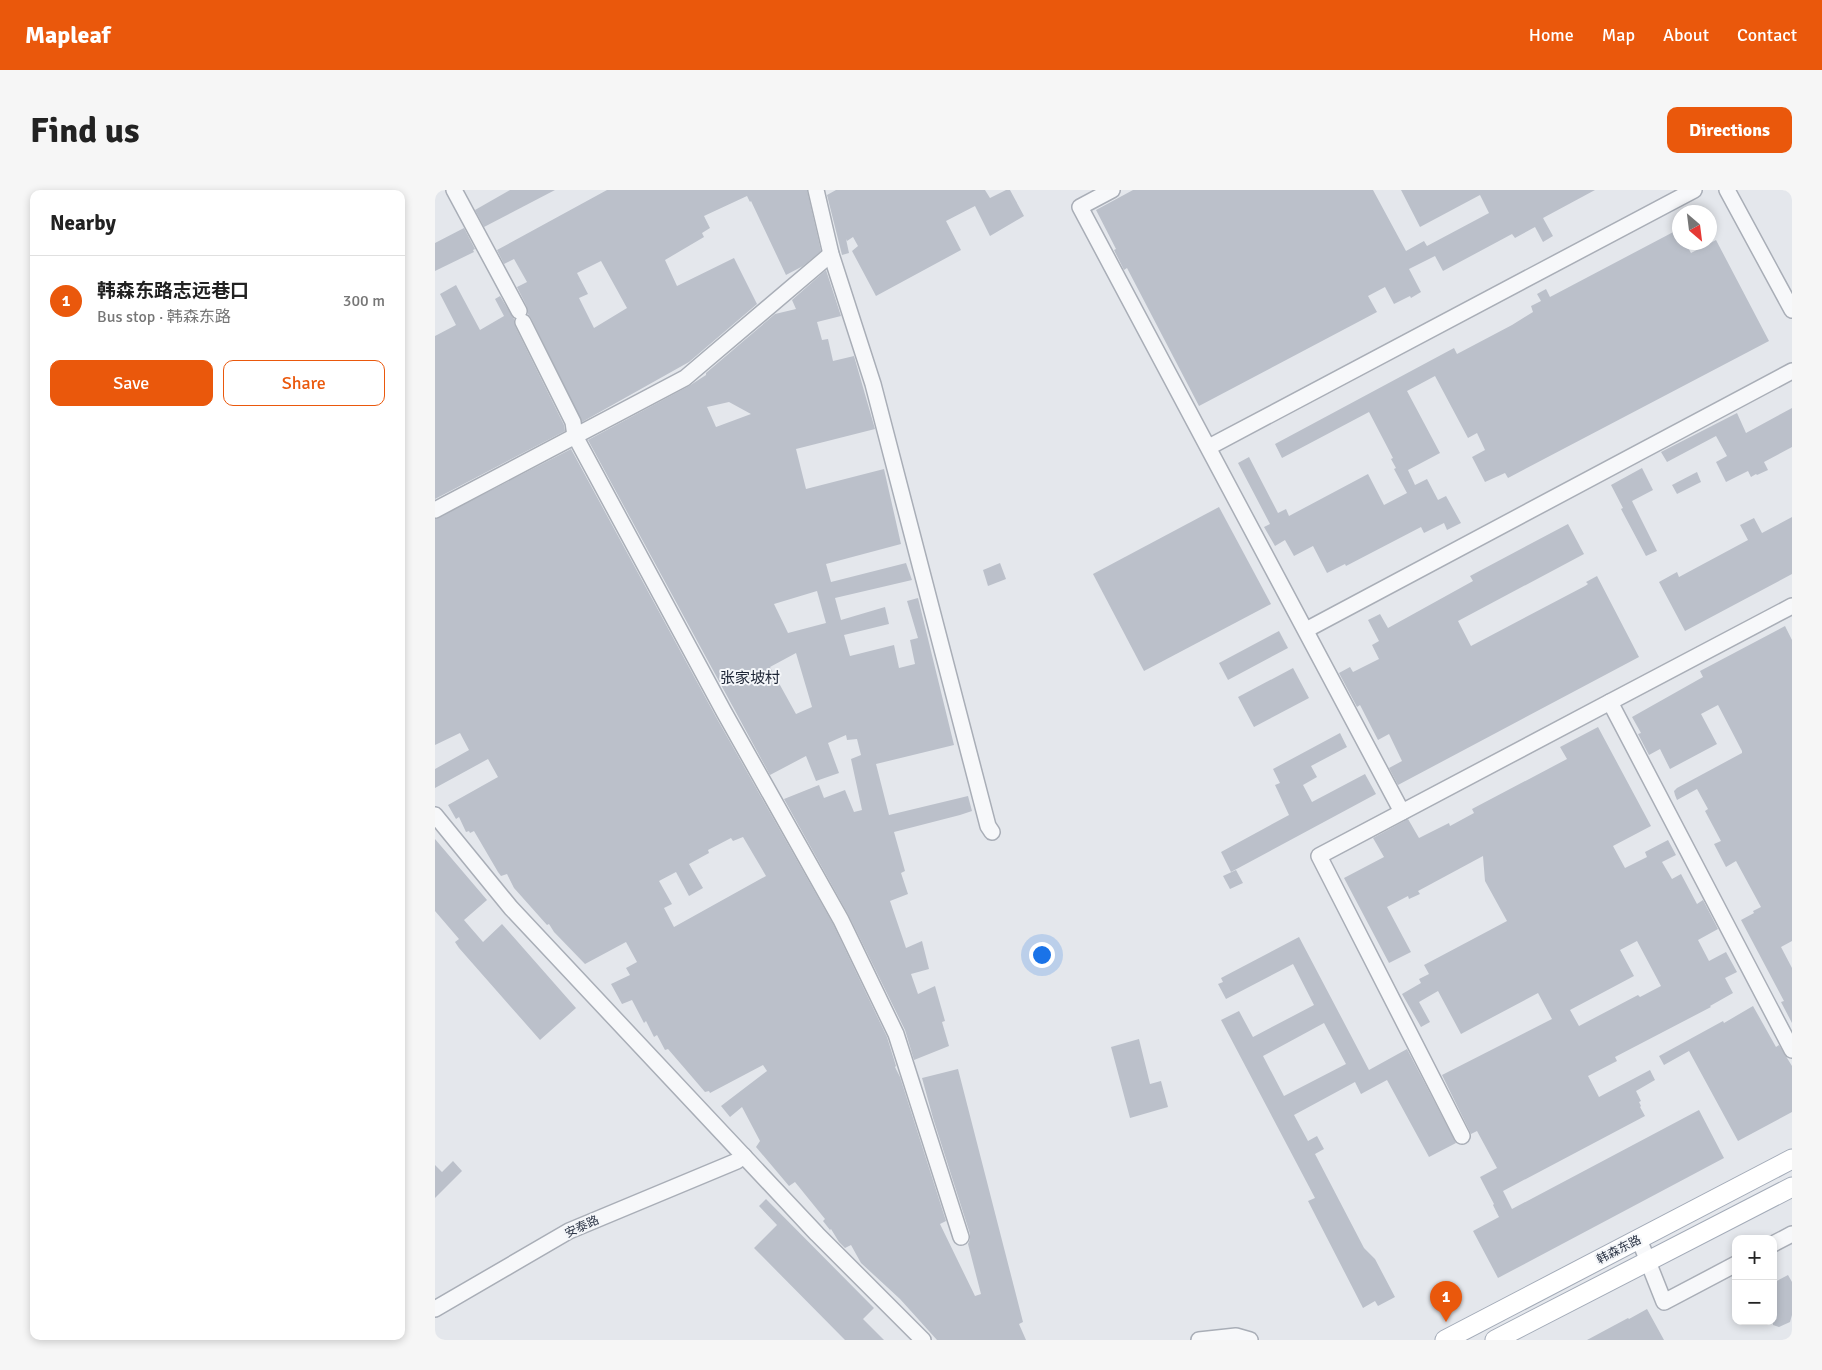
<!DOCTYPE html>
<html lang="en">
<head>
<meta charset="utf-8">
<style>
  :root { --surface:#fff; --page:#f6f6f6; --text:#222; --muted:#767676; --line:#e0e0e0; --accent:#ea580c }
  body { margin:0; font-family:Signika,"Noto Sans SC",sans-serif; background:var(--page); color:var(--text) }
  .controls { position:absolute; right:15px; bottom:15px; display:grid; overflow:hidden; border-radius:10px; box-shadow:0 2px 8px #0003 }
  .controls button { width:45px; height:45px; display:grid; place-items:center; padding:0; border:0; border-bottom:1px solid var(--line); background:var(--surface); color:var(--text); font:25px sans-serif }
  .compass { position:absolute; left:1237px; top:15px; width:45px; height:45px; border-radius:50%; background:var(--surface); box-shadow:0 2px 8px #0003; rotate:152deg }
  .you { position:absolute; left:606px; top:764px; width:18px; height:18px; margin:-12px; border:4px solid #fff; border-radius:50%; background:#1a73e8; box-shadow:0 0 0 8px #1a73e833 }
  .badge { display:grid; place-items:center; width:32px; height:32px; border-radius:50%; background:var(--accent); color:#fff; font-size:16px; font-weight:700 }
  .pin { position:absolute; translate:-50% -41px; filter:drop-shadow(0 1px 2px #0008) }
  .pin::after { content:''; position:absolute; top:26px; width:18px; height:15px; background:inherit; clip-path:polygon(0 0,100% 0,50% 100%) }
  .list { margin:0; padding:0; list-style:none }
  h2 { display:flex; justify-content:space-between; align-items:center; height:65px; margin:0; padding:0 20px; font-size:21px }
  h2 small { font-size:16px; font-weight:400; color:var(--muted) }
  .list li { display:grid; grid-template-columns:32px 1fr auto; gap:15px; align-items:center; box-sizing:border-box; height:90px; padding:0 20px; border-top:1px solid var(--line) }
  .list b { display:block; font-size:19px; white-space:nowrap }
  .list p { margin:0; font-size:16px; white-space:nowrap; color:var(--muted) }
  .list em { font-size:16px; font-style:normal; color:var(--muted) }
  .actions { display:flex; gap:10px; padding:15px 20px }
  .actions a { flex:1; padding:11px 0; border:1px solid var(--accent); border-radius:10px; text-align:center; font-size:18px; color:var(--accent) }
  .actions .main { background:var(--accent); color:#fff }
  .map { position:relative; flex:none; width:1357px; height:1150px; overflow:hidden; border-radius:10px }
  header { display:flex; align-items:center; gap:30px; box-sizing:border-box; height:70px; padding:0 25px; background:var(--accent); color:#fff }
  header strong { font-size:24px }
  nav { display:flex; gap:28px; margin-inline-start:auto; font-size:18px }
  .intro { display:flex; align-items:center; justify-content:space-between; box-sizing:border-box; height:120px; padding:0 30px }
  h1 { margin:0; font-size:35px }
  .button { padding:12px 22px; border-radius:10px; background:var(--accent); color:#fff; font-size:18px; font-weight:700 }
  main { display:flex; gap:30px; padding:0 30px }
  aside { flex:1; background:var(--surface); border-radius:10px; box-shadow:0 2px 8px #0003 }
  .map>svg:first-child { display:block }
</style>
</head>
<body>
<header>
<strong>Mapleaf</strong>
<nav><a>Home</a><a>Map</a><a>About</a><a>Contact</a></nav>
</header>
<div class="intro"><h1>Find us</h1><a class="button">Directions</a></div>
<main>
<aside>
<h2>Nearby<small></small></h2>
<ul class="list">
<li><span class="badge">1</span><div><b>韩森东路志远巷口</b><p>Bus stop · 韩森东路</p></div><em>300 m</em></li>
</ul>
<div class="actions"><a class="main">Save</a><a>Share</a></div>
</aside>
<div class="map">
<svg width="1357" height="1150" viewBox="0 0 1357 1150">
  <rect width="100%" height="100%" fill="#e4e7ec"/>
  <g fill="#bbc0ca" fill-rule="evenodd">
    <path d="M75 0H120L49 37 40 20Z"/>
    <path d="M172 0H372L386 61 368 76 351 85 316 11 315 12 312 6 269 26 275 38 267 43 269 47 230 70 242 96 299 68 322 114 254 172 147 232 96 128 93 124 92 117 82 97 92 92 79 69 69 74 62 60ZM166 71 192 118 159 138 144 108 153 104 142 83Z"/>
    <path d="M401 0H550L555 8 571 0H575L589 26 555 46 540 16 511 31 526 60 441 106 417 61 423 56 418 47 412 51 411 49 414 63 407 65 392 5Z"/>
    <path d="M698 0H938L971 61 989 51 992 56 1054 23 1045 5 985 37 966 0H1160L1108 28 1118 46 1108 52 1100 37 1080 48 1077 44 1008 81 1000 66 974 79 986 102 976 108 975 106 959 114 950 97 933 106 942 122 764 216 692 78 689 80 679 60 681 59 661 20Z"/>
    <path d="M29 38 40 59 38 60 39 62 0 81V53Z"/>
    <path d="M1244 39V52H1250L1256 63 1281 50 1334 151 1073 288 1070 283 1050 292 1037 267 1050 260 1042 243 1033 248 1000 186 972 201 1005 263 973 280 980 295 992 289 1003 310 1011 306 1026 333 1012 340 1009 333 989 343 986 337 911 376 910 374 892 383 878 356 859 366 850 350 840 356 829 337 835 334 803 273 814 267 843 323 851 319 854 326 933 284 949 315 972 303 959 279 961 278 956 269 958 268 934 222 847 268 840 254 1019 158 1022 164 1077 135 1098 122 1096 116 1106 111 1102 104 1111 99 1115 107Z"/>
    <path d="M391 80 406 126 382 132 387 150 393 149 398 171 419 166 440 239 361 259 371 299 449 279 466 354 391 374 396 392 471 373 477 390 400 408 406 430 450 417 454 434 409 445 415 466 459 455 464 478 480 474 475 450 483 448 472 411 483 408 519 555 441 574 454 625 533 606 537 621 525 625 459 642 470 681 466 683 473 704 455 711 471 758 487 751 494 779 476 784 483 804 500 796 510 831 507 832 514 856 479 870 470 840 414 726 349 609 384 595 389 608 410 600 419 622 427 620 416 569 426 565 422 549 412 550 411 545 393 553 404 583 381 591 371 566 335 585 153 250 254 196 271 185V183L340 124 361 119 357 110ZM294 212 316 224 281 237 272 217ZM382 401 391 433 353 443 339 414ZM361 463 377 517 361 524 335 477Z"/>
    <path d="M21 95 45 140 69 126 60 109 65 106 79 129 80 136 129 235 130 241 0 309V146L21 135 5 104Z"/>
    <path d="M1357 218V257L1329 272 1333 280 1322 285 1321 284 1316 287 1313 281 1291 292 1281 272 1292 266 1281 246 1232 272 1226 262 1302 223 1311 243Z"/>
    <path d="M136 259 281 527 398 734 452 847 461 876 460 877 465 887 511 1031 505 1034 540 1106 546 1104 533 1054 535 1049V1044L498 928 487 888 523 879 588 1132 584 1134 591 1150H502L465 1109 426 1073 416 1055 410 1058 404 1052 396 1039 395 1040 388 1031 390 1029 360 992 354 996 321 957 325 951 307 917 295 927 286 916 332 881 328 875 275 903 274 901 270 902 233 859 230 860 222 845 219 847 211 831 209 833 197 810 187 814 176 794 195 785 191 778 202 772 191 752 150 774 119 742 114 734 112 735 79 698 72 684 66 686 63 682 39 641 35 643 34 641 31 642 24 627 21 629 13 615 63 587 53 569 0 598V579L34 560 25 543 0 555V329ZM308 647 331 686 239 737 229 718 237 714 224 691 241 682 254 706 268 698 254 674 274 663 273 660 296 648 298 651Z"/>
    <path d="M1207 278 1218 300 1197 311 1222 361 1211 366 1186 319 1188 318 1176 295Z"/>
    <path d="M1262 282 1266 292 1242 304 1237 295Z"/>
    <path d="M784 317 836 414 709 481 658 384Z"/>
    <path d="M1357 327V384L1250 441 1224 392 1242 382 1244 387 1313 350 1305 335 1319 328 1327 343Z"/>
    <path d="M1133 334 1149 364 1023 431 1036 456 1150 396 1153 394 1151 392 1162 386 1204 467 963 595 954 578 967 571 954 544 943 550 925 515 922 517 904 483 915 477 918 482 944 469 937 455 944 451 933 430 945 424 953 438 1038 391 1035 386Z"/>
    <path d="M565 373 571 389 553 396 548 380Z"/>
    <path d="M1350 436 1357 450V751L1346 757 1357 778V833L1346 812 1349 811 1306 730 1319 723 1318 721 1326 717 1301 671 1291 677 1279 654 1286 651 1270 621 1273 619 1262 599 1242 610 1240 605 1239 601 1242 598 1307 563V561L1283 515 1266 524 1282 554 1235 579 1225 559 1214 565 1203 544 1206 543 1197 527 1268 487 1265 481Z"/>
    <path d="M844 441 853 458 793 490 784 473Z"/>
    <path d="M858 478 874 508 819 537 803 507Z"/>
    <path d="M1163 537 1216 636 1178 656 1190 678 1212 667 1210 662 1233 650 1241 665 1227 672 1237 689 1246 684 1262 714 1268 710 1283 739 1263 750 1274 771 1291 762 1302 782 1290 788 1298 803 1275 816 1276 817 1180 867 1182 871 1153 886 1164 907 1215 880 1220 890 1201 901 1206 911 1204 912 1206 916 1205 917 1210 926 1068 1001 1077 1019 1264 920 1289 968 1063 1088 1038 1041 1064 1027 1058 1015 1059 1014 1045 987 1062 978 1042 941 1036 944 1007 885 1117 829 1103 803 1026 844 1003 801 984 812 995 832 986 837 967 804 986 793 984 789 994 784 989 775 1072 731 1050 691 1048 666 983 701 985 704 974 709 973 706 952 717 976 762 954 773 909 688 949 667 938 648 973 629 984 648 1014 633 1015 636 1039 623 1037 619 1132 569 1125 557ZM1202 751 1226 796 1205 807 1203 805 1144 836 1135 820 1199 786 1185 760Z"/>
    <path d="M905 543 912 557 876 576 882 587 868 595 877 612 930 584 941 604 796 682 786 662 854 625 840 595 845 593 838 579Z"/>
    <path d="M0 649 52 710 29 730 48 752 67 734 141 818 105 850 24 758 20 752 24 749 0 721Z"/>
    <path d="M801 680 808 693 795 699 788 686Z"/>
    <path d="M864 747 934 880 972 859 1021 953 994 967 952 890 926 904 920 892 859 925 873 951 882 946 889 959 880 964 929 1058 940 1069 960 1107 943 1116 940 1111 928 1118 873 1011 880 1008 786 830 804 821 818 847 879 815 858 774 791 809 783 794 788 792 786 788ZM889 833 911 874 849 906 828 866Z"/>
    <path d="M1318 816 1341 857 1344 855 1357 876V922L1303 951 1254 861 1229 875 1224 866 1288 831 1289 833Z"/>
    <path d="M704 849 715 894 726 891 733 917 695 928 676 857Z"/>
    <path d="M18 971 27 981 0 1008V975L7 982Z"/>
    <path d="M331 1009 439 1118 428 1129 449 1150H410L319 1058 342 1035 324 1016Z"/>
    <path d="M1353 1085 1357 1092V1125L1355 1132 1344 1137 1338 1135V1093Z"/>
    <path d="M1212 1119 1229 1150H1152L1193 1128 1194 1129Z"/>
  </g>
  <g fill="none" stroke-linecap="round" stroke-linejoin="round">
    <defs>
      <g id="minor">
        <path d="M19 0 84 121"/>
        <path d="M381 0 396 64 438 194 553 636 557 642"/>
        <path d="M677 0 645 17 967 622"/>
        <path d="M1292 0 1357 120"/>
        <path d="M88 132 138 232 140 246 289 522 406 730 461 844 526 1047"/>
        <path d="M774 257 1259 0"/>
        <path d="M0 320 250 188 396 64"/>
        <path d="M1357 416 1175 512 1357 860"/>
        <path d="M871 440 1357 181"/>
        <path d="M0 625 76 718 382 1044 488 1150"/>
        <path d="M1027 946 884 666 1175 512"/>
        <path d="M1204 1049 1229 1112 1301 1074"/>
        <path d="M1338 1054 1357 1044"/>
        <path d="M0 1119 134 1041 302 971 309 966"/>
        <path d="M764 1150 801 1146 815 1150"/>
      </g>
      <g id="major">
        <path d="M1010 1150 1357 969"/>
        <path d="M1060 1150 1357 997"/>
      </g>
    </defs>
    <use href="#minor" stroke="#a9aeb7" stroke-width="18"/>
    <use href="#major" stroke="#a3abb8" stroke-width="21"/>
    <use href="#minor" stroke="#f7f8fa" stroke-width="15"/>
    <use href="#major" stroke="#fff" stroke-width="19"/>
  </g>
  <g text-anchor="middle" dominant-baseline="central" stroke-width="4" stroke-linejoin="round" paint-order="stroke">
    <g font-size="12" fill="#2b3445" stroke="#f4f6f9">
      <text transform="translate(147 1037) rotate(-25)">安泰路</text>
      <text transform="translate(1184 1060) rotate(-27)">韩森东路</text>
    </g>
    <g font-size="15" fill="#1d2536" stroke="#f4f6f9">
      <text x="315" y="488">张家坡村</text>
    </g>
  </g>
</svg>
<div class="controls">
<button>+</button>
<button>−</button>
</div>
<svg class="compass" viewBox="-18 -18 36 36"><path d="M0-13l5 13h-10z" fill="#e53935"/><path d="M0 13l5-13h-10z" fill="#767676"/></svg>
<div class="you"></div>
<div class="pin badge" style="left:1011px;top:1132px">1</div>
</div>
</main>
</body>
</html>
